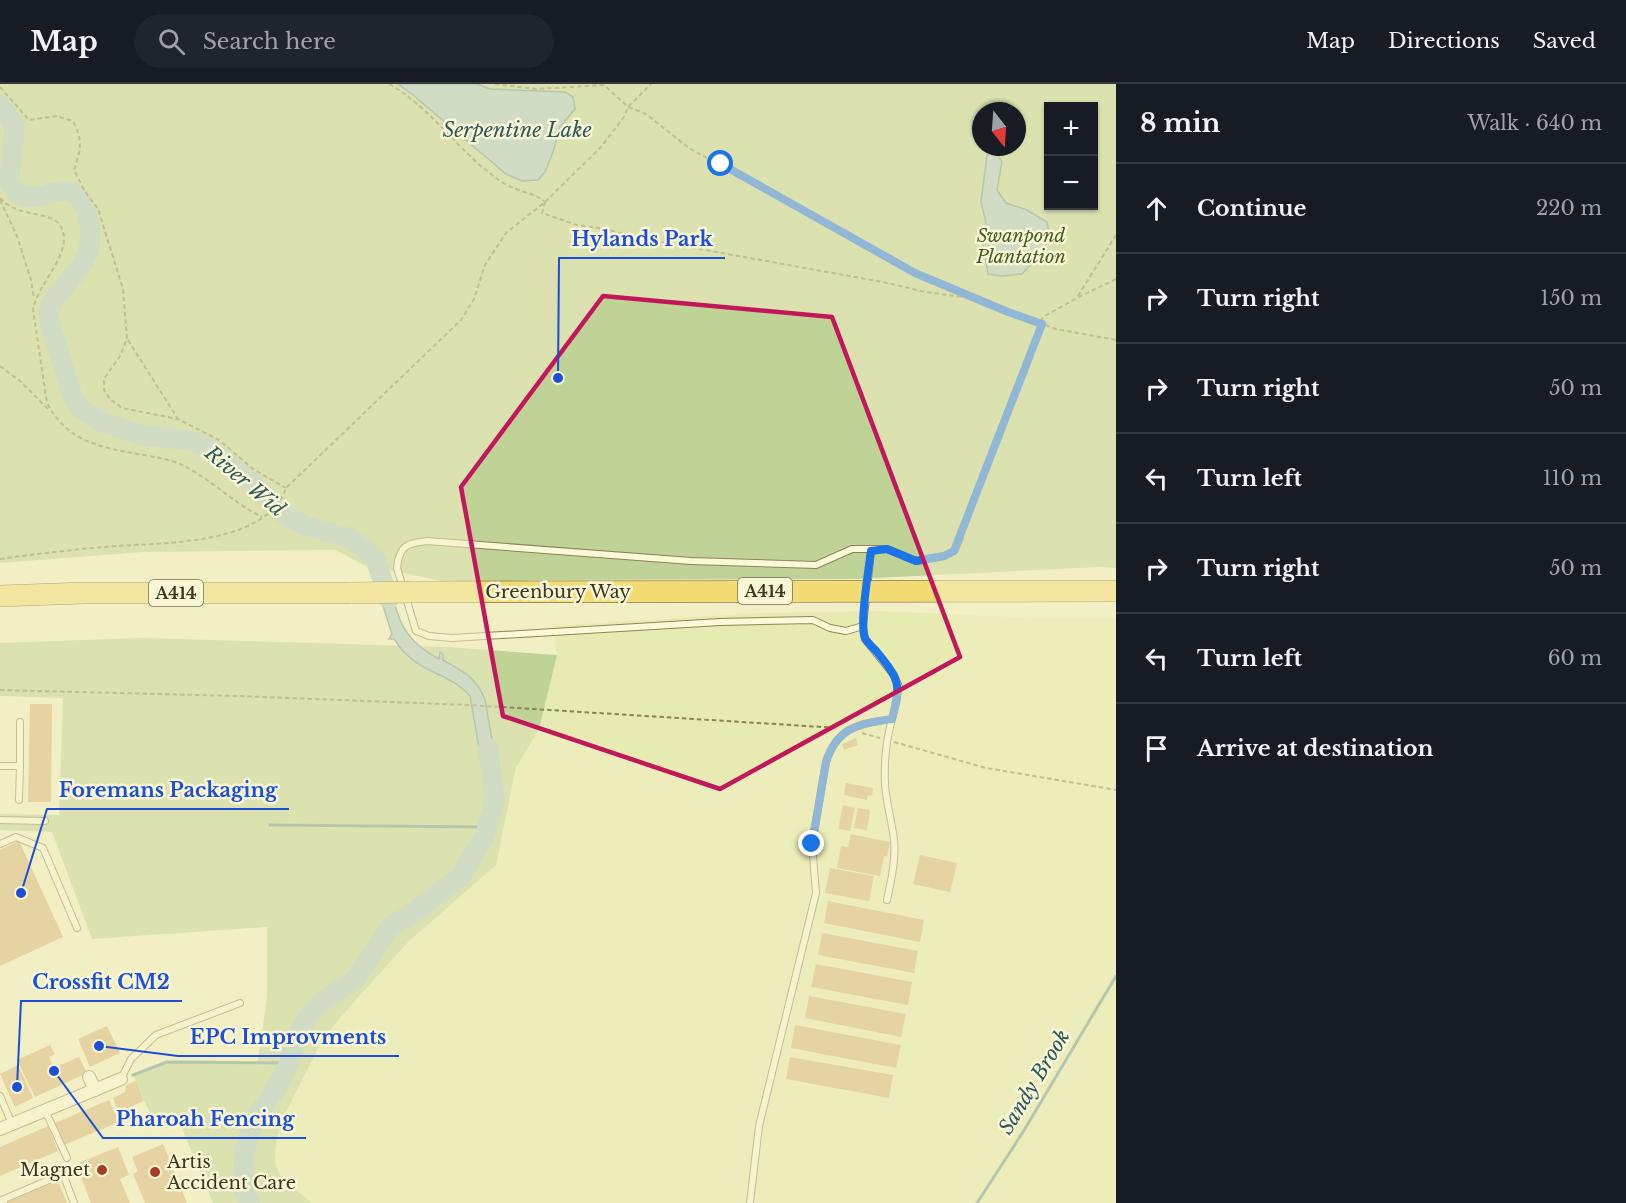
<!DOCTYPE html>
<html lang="en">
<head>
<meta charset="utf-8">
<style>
  :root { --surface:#171b24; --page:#20242c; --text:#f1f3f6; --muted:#9ea1a6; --line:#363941 }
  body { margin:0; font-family:"Libre Baskerville",serif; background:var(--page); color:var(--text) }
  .controls { position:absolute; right:18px; top:18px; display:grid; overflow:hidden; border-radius:0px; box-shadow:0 2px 4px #0004 }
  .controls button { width:54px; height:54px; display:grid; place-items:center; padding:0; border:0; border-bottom:2px solid var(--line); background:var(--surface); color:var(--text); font:30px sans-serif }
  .compass { position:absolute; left:972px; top:18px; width:54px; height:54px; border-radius:50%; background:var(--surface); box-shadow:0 2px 4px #0004; rotate:163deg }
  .stop { position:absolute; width:18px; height:18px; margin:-14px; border:4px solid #1a73e8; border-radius:50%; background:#fff }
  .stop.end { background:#1a73e8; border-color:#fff; box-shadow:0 2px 6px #0008 }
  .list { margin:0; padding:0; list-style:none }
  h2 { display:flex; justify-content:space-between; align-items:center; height:78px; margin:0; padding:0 24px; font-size:26px }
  h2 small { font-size:20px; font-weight:400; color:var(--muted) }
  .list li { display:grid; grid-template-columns:39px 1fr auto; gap:18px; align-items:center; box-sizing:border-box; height:90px; padding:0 24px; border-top:2px solid var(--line) }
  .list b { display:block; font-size:22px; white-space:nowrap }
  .list em { font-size:20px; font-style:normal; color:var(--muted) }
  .icon { flex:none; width:33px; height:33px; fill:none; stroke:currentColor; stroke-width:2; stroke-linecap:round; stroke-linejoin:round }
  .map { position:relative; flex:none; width:1116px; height:1119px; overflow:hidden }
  header { display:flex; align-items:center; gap:36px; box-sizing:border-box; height:84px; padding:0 30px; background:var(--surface); border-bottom:2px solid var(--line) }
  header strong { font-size:28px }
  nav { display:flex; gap:33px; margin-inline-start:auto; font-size:21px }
  .search { width:420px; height:54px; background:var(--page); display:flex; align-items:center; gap:15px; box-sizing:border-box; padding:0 21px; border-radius:33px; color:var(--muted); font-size:22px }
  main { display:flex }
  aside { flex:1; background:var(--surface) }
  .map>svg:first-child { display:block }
</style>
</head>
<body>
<header>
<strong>Map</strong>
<div class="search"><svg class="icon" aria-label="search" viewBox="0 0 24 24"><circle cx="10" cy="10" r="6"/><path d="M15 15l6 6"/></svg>Search here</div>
<nav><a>Map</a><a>Directions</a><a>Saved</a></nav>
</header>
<main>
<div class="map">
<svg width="1116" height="1119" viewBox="0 0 1116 1119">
  <rect width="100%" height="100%" fill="#f3efc4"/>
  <path fill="#e7eab1" d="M878 527 1056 535 1116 534V1119H312L282 1094 276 1082 275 1071 277 1053 285 1030 324 953 407 858 496 781 516 684 539 645 557 571 552 542 759 529Z"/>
  <g fill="#bfd397" fill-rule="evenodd">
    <path d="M0 0H1116V484L1098 483 855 495 538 496 451 499 364 481 335 466 143 468 0 479ZM1048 22H1094V122H1048ZM981 27H1017V63H981Z"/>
    <path d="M141 554 448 563 557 571 539 645 516 684 496 781 408 858 355 917 324 953 285 1030 277 1053 275 1071 276 1082 282 1094 312 1119H213L178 1035 156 1044 133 990 165 977 191 978 258 977 267 912V843L92 855 52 748 0 746V730L59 731 63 614 0 612V559Z"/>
  </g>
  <g fill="#a7c6c3" stroke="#6c9694" stroke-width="1.5">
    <path d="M398 0H477L490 5 565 8 573 13 575 25 560 43 553 68 545 88 538 96 522 97 506 90 413 11Z"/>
    <path d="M996 67 1002 78 997 106 1006 119 1027 126 1047 138C1053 163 1038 172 1022 190L1002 192 988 190 983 159 987 143 981 118 987 71Z"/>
    <path d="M387 490C398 531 398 553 439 575L440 568 443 570V576C464 588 476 593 485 616L498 689 484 692 470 612C452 591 424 589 406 570 401 566 398 560 394 555H389L392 550 373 491Z"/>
  </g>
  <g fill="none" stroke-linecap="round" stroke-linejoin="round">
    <g stroke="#6c9694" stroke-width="3">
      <path d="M270 741 489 743"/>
      <path d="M133 991 167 978 289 979"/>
      <path d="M977 1119 1023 1048 1116 892"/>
    </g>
    <g stroke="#a7c6c3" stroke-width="20">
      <path d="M0 21 15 42 9 98C25 127 45 106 67 107 75 107 81 115 84 122 103 171 77 184 51 220L49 229 50 240 73 314 80 324 104 339 145 352 188 356 206 362 245 392 289 434 310 443 349 454 364 464 376 477 389 515"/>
      <path d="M250 1119 243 1105 244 1070 247 1058 256 1034 278 1001 289 979 297 953 309 931 320 920 356 894 389 844 413 829 460 793 484 754 495 716 488 664"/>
    </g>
  </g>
  <g fill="#d5b276">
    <path d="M30 620H52L51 718H28Z"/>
    <path d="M856 654 858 661 844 666 842 660Z"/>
    <path d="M846 699 873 704 872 712 868 711 867 716 844 711Z"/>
    <path d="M843 721 855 724 850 747 838 745Z"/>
    <path d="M858 724 870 726 867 746 854 744Z"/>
    <path d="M851 750 890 758 887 773 884 772 880 792 837 784 841 762 848 763Z"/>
    <path d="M19 757 63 853 0 882V766Z"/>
    <path d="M920 771 957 779 950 808 913 800Z"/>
    <path d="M830 784 874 792 869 817 825 809Z"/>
    <path d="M828 817 924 836 920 858 824 839Z"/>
    <path d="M822 849 918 867 914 889 818 871Z"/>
    <path d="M816 880 912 898 908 921 811 903Z"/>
    <path d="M809 912 906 930 901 953 805 934Z"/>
    <path d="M795 941 901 961 896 984 791 964Z"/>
    <path d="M107 942 120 969 90 983 78 955Z"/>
    <path d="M50 961 55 970 49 973 54 984 79 973 87 989 35 1013 17 976Z"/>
    <path d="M790 973 893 991 889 1014 786 995Z"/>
    <path d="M18 981 33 1014 15 1023 0 990Z"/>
    <path d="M136 997 144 1017 118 1028 113 1014 125 1008 126 1001Z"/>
    <path d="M109 1016 119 1038 64 1061 55 1039Z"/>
    <path d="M48 1042 58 1067 0 1092V1063Z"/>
    <path d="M163 1060 187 1119H145L133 1090 138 1087 132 1073Z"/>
    <path d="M118 1063 129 1091 120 1095 130 1119H91L76 1080Z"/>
    <path d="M58 1097 67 1119H4Z"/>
  </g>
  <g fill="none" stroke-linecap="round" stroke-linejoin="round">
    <defs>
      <g id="service">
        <path d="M863 542 871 467"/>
        <path d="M0 682H20V638"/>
        <path d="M19 716 20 682"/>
        <path d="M0 736 45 737"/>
        <path d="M0 760 16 753 43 764 77 844"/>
        <path d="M887 816C891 797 896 776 894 756 892 737 886 719 885 700 884 678 886 656 892 635"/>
        <path d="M121 995 131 975 156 951 240 919"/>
        <path d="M0 1012 12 1040"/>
        <path d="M45 1026 67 1074"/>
        <path d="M4 1119 2 1116 63 1090 74 1119"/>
        <path d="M750 1119 759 1042 816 809 812 760 826 678C838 642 858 640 892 635L899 603 894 591 865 555 863 542 846 547 830 544 813 536 720 538 452 554 429 552 416 547 397 484C399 462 407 459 427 457L691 477 816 481 852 465H887L916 477 944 472 954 467 960 454"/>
      </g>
      <g id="minor">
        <path d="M89 993 95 1006"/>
        <path d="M0 1045 121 995"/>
      </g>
      <g id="trunk">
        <path d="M413 508 1116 507"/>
        <path d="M0 512 84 509H352"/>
      </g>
    </defs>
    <use href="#service" stroke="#908258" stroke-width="8"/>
    <use href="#minor" stroke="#908258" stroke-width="14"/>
    <use href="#trunk" stroke="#5e4e2c" stroke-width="22"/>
    <g stroke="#908258" stroke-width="2" stroke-dasharray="4.5 3" stroke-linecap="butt">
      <path d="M389 0C430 23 455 63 492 91 499 97 508 102 516 105 527 110 536 110 545 118"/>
      <path d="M495 0 536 5 604 1 628 23 646 30 689 64 914 189 1008 228 1056 245 1116 256"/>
      <path d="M0 3 29 36 56 32 73 37C83 57 81 65 74 86L84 106 98 125 123 205 127 255 120 272 104 295V306L110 315 122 324 178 335 219 356 253 385 286 404"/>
      <path d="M0 114C18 134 49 127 59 140 78 165 37 199 33 226L47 319C69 361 106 364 149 372 160 374 171 376 180 380 210 394 233 419 262 433"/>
      <path d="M0 116 17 152 31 196 34 215"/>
      <path d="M545 118 542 129 577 141 605 145 639 154 888 199 925 208 971 214"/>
      <path d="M1078 212 1116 151"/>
      <path d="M128 256 178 335"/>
      <path d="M0 282 20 297 49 326"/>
      <path d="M962 448 1043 233 1077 214 1116 195"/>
      <path d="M0 475C35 470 70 466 104 463 156 458 265 464 286 404L461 236 474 215 485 181 506 149 545 118 601 63 624 33 628 23 651 0"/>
      <path d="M0 606 237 612 469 621 839 644"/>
      <path d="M862 649 880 654"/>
      <path d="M894 658 986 684 1116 706"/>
    </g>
    <use href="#service" stroke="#fcf9d9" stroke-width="6"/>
    <use href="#minor" stroke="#fcf9d9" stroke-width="12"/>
    <use href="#trunk" stroke="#f2dc73" stroke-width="21"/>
    <defs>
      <path id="trunk-bridge" d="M352 509 413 508"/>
    </defs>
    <use href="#trunk-bridge" stroke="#5e4e2c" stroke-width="22" stroke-linecap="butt"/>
    <use href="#trunk-bridge" stroke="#f2dc73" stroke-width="21"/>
  </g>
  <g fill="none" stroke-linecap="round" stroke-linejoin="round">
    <path stroke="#1a73e8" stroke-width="8" d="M721 80 915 189 1008 228 1042 240 954 467 944 472 916 477 887 465 871 467C869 483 859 542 865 554 867 559 874 564 877 568 899 595 902 601 892 635 859 640 837 643 826 678L812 760"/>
  </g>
  <path d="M0 0H1116V1119H0ZM603 212 832 233 960 573 720 705 503 632 461 403Z" fill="#f3efc4" fill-opacity=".55" fill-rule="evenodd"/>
  <path fill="none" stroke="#c2185b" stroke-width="4.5" stroke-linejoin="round" d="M603 212 832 233 960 573 720 705 503 632 461 403Z"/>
  <g fill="#a73d21" stroke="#f9f7d5" stroke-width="2">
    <circle cx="102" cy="1086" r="6"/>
    <circle cx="155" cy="1088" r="6"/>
  </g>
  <g text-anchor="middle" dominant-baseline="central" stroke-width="5" stroke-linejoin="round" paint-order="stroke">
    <g fill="#f9f7d5" stroke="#776f55" stroke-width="1.5">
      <rect x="738" y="494" width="54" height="26" rx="4.5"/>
      <rect x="149" y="496" width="54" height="26" rx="4.5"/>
    </g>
    <g font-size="16" font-weight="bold" fill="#3f351e">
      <text x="765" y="507">A414</text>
      <text x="176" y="509">A414</text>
    </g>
    <g font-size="18" font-style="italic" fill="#425e22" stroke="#f9f7d5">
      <text x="1021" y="152">Swanpond<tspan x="1021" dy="21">Plantation</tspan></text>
    </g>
    <g font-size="18" fill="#3f351e" stroke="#f9f7d5">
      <text x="558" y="508">Greenbury Way</text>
    </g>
    <g font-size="18" fill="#3f351e" stroke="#f9f7d5" text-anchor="start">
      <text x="167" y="1078">Artis<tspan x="167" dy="21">Accident Care</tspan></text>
      <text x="90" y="1086" text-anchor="end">Magnet</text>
    </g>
    <g font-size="20" font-style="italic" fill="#2b5860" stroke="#f9f7d5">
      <text x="517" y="46">Serpentine Lake</text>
      <text transform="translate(245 397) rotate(40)">River Wid</text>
      <text transform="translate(1034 998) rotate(-59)">Sandy Brook</text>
    </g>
  </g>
  <path fill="none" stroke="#1d4ed8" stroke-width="2" d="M558 294L559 174H725M21 809L47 725H289M17 1003L21 917H182M99 962L178 972H399M54 987L103 1054H306"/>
  <g fill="#1d4ed8" stroke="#f9f7d5" stroke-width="2">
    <circle cx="558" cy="294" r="6"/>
    <circle cx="21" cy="809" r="6"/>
    <circle cx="17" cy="1003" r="6"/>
    <circle cx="99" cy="962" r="6"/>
    <circle cx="54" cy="987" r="6"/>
  </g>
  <g font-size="20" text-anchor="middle" font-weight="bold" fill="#1d4ed8" stroke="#f9f7d5" stroke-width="5" stroke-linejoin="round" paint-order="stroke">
    <text x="642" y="162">Hylands Park</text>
    <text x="168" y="713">Foremans Packaging</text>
    <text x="101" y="905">Crossfit CM2</text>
    <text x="288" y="960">EPC Improvments</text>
    <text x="205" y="1042">Pharoah Fencing</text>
  </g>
</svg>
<div class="controls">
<button>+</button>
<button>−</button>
</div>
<svg class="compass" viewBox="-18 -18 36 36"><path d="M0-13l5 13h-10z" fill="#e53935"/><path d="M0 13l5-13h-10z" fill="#9ea1a6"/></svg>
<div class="stop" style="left:721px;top:80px"></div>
<div class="stop end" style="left:812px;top:760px"></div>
</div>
<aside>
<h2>8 min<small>Walk · 640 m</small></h2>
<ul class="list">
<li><svg class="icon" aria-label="ahead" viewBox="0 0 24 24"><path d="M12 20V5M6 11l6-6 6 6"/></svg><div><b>Continue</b></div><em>220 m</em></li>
<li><svg class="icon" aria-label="right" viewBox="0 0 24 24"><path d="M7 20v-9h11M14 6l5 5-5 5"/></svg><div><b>Turn right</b></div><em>150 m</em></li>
<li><svg class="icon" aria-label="right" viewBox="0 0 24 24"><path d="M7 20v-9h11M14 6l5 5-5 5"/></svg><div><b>Turn right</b></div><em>50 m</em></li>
<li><svg class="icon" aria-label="left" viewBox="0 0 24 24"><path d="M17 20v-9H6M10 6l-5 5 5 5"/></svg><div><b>Turn left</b></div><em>110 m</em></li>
<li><svg class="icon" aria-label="right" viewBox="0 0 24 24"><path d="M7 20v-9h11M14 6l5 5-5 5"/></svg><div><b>Turn right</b></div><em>50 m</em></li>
<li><svg class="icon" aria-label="left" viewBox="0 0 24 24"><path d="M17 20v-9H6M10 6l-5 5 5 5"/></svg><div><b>Turn left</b></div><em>60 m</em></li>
<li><svg class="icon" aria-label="arrive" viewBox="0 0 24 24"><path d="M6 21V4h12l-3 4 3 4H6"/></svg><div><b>Arrive at destination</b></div></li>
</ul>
</aside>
</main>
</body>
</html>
